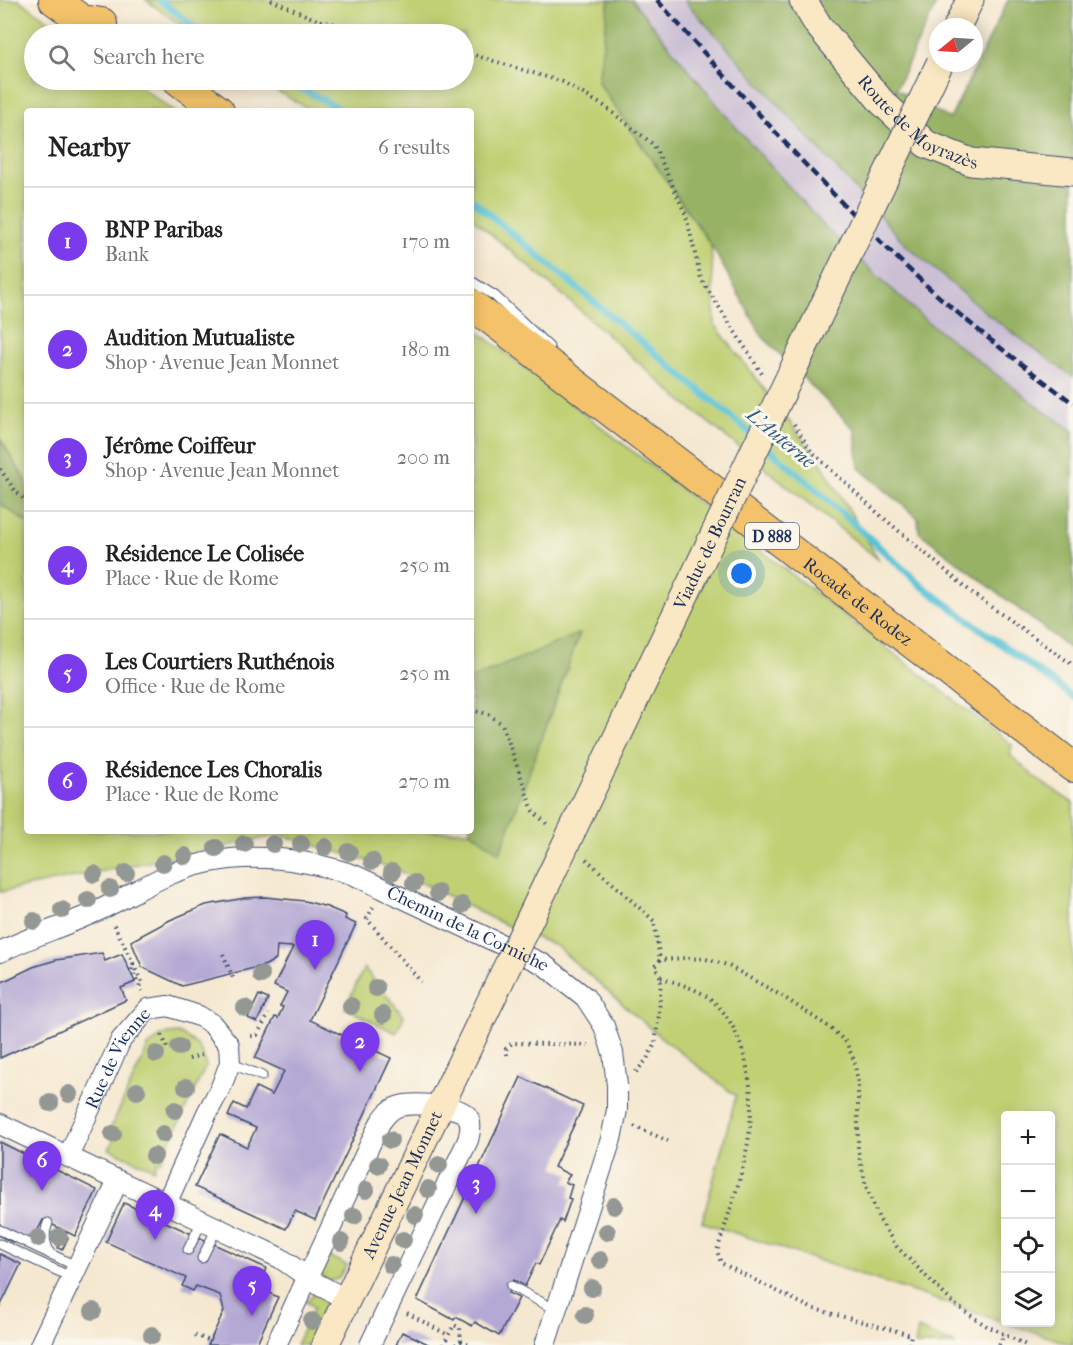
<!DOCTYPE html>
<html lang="en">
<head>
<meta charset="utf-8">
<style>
  :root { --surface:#fff; --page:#f2f2f2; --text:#222; --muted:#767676; --line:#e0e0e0; --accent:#7c3aed }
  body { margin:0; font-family:"IM FELL French Canon",serif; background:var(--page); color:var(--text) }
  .controls { position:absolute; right:18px; bottom:18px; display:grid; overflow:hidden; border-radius:6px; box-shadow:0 3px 15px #0003 }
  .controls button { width:54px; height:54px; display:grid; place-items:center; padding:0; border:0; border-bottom:2px solid var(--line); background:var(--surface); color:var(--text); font:30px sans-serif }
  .compass { position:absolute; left:929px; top:18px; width:54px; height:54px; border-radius:50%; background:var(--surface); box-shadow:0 3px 15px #0003; rotate:252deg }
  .you { position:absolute; left:742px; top:574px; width:21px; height:21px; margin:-15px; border:4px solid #fff; border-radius:50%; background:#1a73e8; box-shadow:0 0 0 9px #1a73e833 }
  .badge { display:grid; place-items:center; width:39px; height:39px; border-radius:50%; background:var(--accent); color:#fff; font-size:20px; font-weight:700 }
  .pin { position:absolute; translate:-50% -50px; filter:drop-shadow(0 2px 3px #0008) }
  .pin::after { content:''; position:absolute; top:32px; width:21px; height:18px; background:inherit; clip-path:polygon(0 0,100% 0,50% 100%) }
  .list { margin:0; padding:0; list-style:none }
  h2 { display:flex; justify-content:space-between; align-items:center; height:78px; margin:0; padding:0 24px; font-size:26px }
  h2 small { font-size:20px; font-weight:400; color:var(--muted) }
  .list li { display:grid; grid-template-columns:39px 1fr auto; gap:18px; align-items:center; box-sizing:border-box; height:108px; padding:0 24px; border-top:2px solid var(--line) }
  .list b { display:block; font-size:22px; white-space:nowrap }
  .list p { margin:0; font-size:20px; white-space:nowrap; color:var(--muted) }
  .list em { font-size:20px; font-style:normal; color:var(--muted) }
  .icon { flex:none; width:33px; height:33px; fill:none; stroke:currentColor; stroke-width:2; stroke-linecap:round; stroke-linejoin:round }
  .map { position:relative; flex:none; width:1073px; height:1345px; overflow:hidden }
  .search { position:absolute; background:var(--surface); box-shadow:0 3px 15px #0003; left:24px; top:24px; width:450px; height:66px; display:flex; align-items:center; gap:15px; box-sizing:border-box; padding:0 21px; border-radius:33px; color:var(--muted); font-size:22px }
  .panel { position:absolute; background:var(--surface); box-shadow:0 3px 15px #0003; left:24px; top:108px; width:450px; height:726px; border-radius:6px }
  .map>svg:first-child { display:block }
</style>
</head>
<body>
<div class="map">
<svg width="1073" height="1345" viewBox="0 0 1073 1345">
  <rect width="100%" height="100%" fill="#fbf7ec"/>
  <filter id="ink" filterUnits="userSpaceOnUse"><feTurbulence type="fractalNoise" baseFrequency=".0167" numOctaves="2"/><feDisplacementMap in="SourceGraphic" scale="12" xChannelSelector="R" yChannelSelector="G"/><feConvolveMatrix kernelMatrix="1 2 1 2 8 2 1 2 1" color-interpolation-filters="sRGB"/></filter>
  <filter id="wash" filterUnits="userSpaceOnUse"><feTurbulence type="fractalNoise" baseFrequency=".008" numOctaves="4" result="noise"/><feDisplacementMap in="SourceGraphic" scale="24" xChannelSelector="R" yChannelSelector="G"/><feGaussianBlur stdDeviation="1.35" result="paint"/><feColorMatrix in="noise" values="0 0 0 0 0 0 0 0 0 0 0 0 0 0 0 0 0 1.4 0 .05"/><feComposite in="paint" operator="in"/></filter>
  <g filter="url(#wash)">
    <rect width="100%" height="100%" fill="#f5e8d0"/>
    <path fill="#cbbfd4" d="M632 0H684L907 246 990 316 1073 379V431L1044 411 924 319 824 226 733 124Z"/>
    <g fill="#c0d073" stroke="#6e8068" stroke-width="1.5" fill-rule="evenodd">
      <path d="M0 0H19L68 34H34V80H130L174 111H27V831H471V326L1012 745 1010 755 1037 779 1073 803V1345L702 1222 736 1096 658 1035 556 946 499 922 395 869 280 835 0 892ZM1006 1116H1050V1322H1006Z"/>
      <path d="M146 0H609L598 82 711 245 715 325 821 463 879 560 678 398 573 304 471 217V111H313L256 80H464V34H193Z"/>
      <path d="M364 968 404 1016 396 1033 345 1008Z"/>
      <path d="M178 1033C194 1041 203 1047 206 1066L161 1161H157L154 1169 109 1149 114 1140 107 1136 148 1047 162 1035Z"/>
      <path d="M326 1255 347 1265 338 1279 329 1281 319 1274Z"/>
      <path d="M314 1293 324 1298 326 1305 307 1345H296L314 1307 306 1302Z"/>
      <path d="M918 1329 956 1345H915Z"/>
    </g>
    <g fill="#98b265" stroke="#5a7062" stroke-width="1.5">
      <path d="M609 0H632L733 124 824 226 924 319 1044 411 1073 431V651L919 532 918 518 859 468 855 430 762 336 711 245 598 82Z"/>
      <path d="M684 0H937V2L896 89 950 119 1008 0H1073V377L990 316 907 246Z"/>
      <path d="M0 438 27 483V523L0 503Z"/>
      <path d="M580 633 500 853 470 831 471 679Z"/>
    </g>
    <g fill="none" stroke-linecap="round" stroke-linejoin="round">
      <g stroke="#5ac3d6" stroke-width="7">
        <path d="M160 0 203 34"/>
        <path d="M285 80 344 111"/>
        <path d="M471 199 754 436"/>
        <path d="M763 444 810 484 922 586 1073 697"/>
      </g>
    </g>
    <g id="blocks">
      <g fill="#b4a8d4">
        <path d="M265 897 305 901 327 907 346 915 345 919 356 924 310 1020 391 1058 315 1220 295 1211 286 1229 195 1187 220 1134 247 1147 256 1128 228 1116 234 1103 246 1109 256 1087 272 1095 284 1071 255 1058 275 1017 278 1018 283 1007 280 1006 287 992 274 986 293 947 277 946 276 959 266 965 182 986 142 967 131 941 170 920 206 905 245 898Z"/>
        <path d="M102 953 105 961 122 954 135 982 121 988 126 1000 0 1058V983L33 967 56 960Z"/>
        <path d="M259 995 268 999 257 1022 248 1018Z"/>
        <path d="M521 1077 583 1106 554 1167 570 1175 565 1182 572 1185 568 1198 571 1199 563 1222 560 1220 539 1265 536 1263 525 1286 514 1280 508 1293 519 1298 499 1336 475 1322 472 1326 456 1317 454 1320 417 1300Z"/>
        <path d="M0 1142 97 1190 75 1236 43 1220 32 1241 16 1233 12 1242 0 1236Z"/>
        <path d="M124 1203 266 1268 259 1288 278 1297 256 1345H208L224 1311 220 1295 196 1286 193 1291 182 1286 186 1278 106 1242Z"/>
        <path d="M64 1236 68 1238 62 1250 58 1248Z"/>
        <path d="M0 1254 21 1264 0 1307Z"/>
        <path d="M402 1332 414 1337 430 1345H396Z"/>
      </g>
    </g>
  </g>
  <g filter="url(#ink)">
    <use href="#blocks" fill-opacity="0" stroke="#3c4b6f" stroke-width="1.5"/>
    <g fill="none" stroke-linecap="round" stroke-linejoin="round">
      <defs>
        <g id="lane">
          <path d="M471 281 495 296 549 347"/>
          <path d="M230 1063 262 1076"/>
          <path d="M48 1223C43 1236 45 1242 50 1254"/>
          <path d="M0 1230 78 1267"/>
          <path d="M0 1244 73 1278"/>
          <path d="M188 1250 202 1221"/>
          <path d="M202 1258 217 1228"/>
          <path d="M511 1286 556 1310"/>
        </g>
        <g id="street">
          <path id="s1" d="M0 952C30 937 62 927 93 913 118 902 141 887 166 876 227 849 293 855 354 875L543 964 585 997 604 1026 613 1053 617 1085V1110L611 1139 545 1345"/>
          <path d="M0 1124 280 1258 319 1285 346 1299"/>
          <path id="s2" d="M68 1157 121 1040 148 1009 168 1006 199 1016 212 1024 229 1045 230 1063 221 1087 207 1113 166 1204"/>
          <path d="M40 1345 118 1181"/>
          <path d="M276 1345 380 1123C385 1116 389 1110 397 1107 410 1102 460 1104 468 1117 472 1125 470 1132 468 1140L370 1345"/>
        </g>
        <g id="secondary">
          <path id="s3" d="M803 0 818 25 881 101 926 144 971 162 1073 172"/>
          <path d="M957 27 970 0"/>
          <path id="s4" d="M325 1345 480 1023"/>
        </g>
        <g id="primary">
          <path d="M54 0 82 20 102 23"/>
          <path d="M178 80 219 111"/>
          <path id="s5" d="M471 304 1073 767"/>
        </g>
      </defs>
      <use href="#lane" stroke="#3c4b6f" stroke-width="11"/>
      <use href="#street" stroke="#3c4b6f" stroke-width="22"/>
      <use href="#secondary" stroke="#3c4b6f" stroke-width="29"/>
      <use href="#primary" stroke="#3c4b6f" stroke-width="32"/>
      <g stroke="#3c4b6f" stroke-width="4" stroke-dasharray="1.5 4.5" stroke-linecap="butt">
        <path d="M271 0 317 20 380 34"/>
        <path d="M464 52 563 82 604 106 654 145 686 215 701 279 764 377"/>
        <path d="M794 424 811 451 880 515 977 597 1073 665"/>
        <path d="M0 469 16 492 27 502"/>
        <path d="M471 710 488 714 502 724 533 811 549 826"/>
        <path d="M586 859 654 921 660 960"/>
        <path d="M373 907 367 919 421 982"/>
        <path d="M114 925 133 963 132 970 142 991"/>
        <path d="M223 954 233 978"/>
        <path d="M133 964 141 981V987"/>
        <path d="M661 978C680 984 700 989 715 1003 731 1018 739 1038 745 1059 763 1128 737 1186 717 1251L721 1263 811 1308 911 1335 909 1345"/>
        <path d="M162 1035 168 1050"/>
        <path d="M251 1036 257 1035 269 1014"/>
        <path d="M507 1055 506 1049 512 1043 588 1045"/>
        <path d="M189 1059 204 1054"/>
        <path d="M636 1072 647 1059 655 1044 659 1014 661 978 655 966 660 960 685 958 706 959 727 965 782 996 829 1027 846 1042 854 1060 858 1083V1151L866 1186 879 1219 897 1247 954 1304 985 1325 1026 1345"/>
        <path d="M634 1126 668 1141"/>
        <path d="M407 1313 448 1335"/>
        <path d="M195 1335 210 1341"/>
        <path d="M461 1341 469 1345"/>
        <path d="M443 1345 454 1325 460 1328 461 1341 455 1345"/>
        <path d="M999 1345 1004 1334"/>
      </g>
      <use href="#lane" stroke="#fff" stroke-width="9"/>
      <use href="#street" stroke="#fff" stroke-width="20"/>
      <use href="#secondary" stroke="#fae7c3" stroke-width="27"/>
      <use href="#primary" stroke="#f3c26a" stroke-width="30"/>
      <path stroke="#1b2f5e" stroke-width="4.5" stroke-dasharray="9 4.5" stroke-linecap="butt" d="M657 0C732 84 806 169 887 248 944 305 1008 355 1073 403"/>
      <defs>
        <g id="secondary-bridge">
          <path id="s6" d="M480 1023 940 63"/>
        </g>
      </defs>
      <use href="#secondary-bridge" stroke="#3c4b6f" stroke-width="29" stroke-linecap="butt"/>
      <use href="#secondary-bridge" stroke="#fae7c3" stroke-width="27"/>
    </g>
    <g fill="#949894">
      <circle cx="244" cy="844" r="9"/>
      <circle cx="273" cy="844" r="9"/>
      <circle cx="301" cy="844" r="9"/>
      <circle cx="325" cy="847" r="9"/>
      <circle cx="216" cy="848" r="9"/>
      <circle cx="349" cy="852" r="9"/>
      <circle cx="185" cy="856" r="9"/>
      <circle cx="372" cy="861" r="9"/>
      <circle cx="163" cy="863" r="9"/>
      <circle cx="392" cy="872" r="9"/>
      <circle cx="126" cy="873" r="9"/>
      <circle cx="94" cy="874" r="9"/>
      <circle cx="414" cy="883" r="9"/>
      <circle cx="110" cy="889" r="9"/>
      <circle cx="438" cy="893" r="9"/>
      <circle cx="88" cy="900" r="9"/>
      <circle cx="462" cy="905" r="9"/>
      <circle cx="62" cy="910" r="9"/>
      <circle cx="34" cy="921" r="9"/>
      <circle cx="261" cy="975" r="9"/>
      <circle cx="376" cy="988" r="9"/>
      <circle cx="351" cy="1006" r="9"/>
      <circle cx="245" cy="1008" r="9"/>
      <circle cx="383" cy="1015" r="9"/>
      <circle cx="179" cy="1047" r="9"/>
      <circle cx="156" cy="1054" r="9"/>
      <circle cx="186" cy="1087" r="9"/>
      <circle cx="137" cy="1091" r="9"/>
      <circle cx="69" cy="1094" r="9"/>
      <circle cx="50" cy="1103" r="9"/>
      <circle cx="175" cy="1110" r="9"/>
      <circle cx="113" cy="1134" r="9"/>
      <circle cx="163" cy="1134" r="9"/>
      <circle cx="390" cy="1140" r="9"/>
      <circle cx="154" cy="1156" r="9"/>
      <circle cx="378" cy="1165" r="9"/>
      <circle cx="439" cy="1165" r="9"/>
      <circle cx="428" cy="1189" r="9"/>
      <circle cx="366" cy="1190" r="9"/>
      <circle cx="614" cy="1206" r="9"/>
      <circle cx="415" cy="1215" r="9"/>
      <circle cx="354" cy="1216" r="9"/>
      <circle cx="607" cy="1232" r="9"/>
      <circle cx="59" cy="1237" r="9"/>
      <circle cx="38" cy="1238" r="9"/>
      <circle cx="403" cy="1240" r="9"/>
      <circle cx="341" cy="1242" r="9"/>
      <circle cx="600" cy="1260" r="9"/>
      <circle cx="391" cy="1265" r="9"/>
      <circle cx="592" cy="1288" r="9"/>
      <circle cx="93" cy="1311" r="9"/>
      <circle cx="585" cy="1315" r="9"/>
      <circle cx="312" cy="1321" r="9"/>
      <circle cx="152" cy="1335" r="9"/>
    </g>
  </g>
  <g text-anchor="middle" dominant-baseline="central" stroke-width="6" stroke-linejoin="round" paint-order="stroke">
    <rect fill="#fbf7ec" stroke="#5e6b89" stroke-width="1.5" x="745" y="523" width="54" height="26" rx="4.5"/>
    <g font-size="16" font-weight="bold" fill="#1b2f5e">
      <text x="772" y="536">D 888</text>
    </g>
    <g font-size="18" fill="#1b2f5e" stroke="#fbf7ec">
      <text stroke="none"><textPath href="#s3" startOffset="171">Route de Moyrazès</textPath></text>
      <text stroke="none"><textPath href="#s6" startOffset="532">Viaduc de Bourran</textPath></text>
      <text stroke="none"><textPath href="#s5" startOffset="488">Rocade de Rodez</textPath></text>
      <text stroke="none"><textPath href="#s1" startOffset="501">Chemin de la Corniche</textPath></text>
      <text stroke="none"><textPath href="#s2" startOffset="111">Rue de Vienne</textPath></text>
      <text stroke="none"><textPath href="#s4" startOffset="178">Avenue Jean Monnet</textPath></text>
    </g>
    <g font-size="20" font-style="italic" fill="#2e5b82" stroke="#fbf7ec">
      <text transform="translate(781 438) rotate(40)">L'Auterne</text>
    </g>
  </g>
</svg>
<div class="controls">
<button>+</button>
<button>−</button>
<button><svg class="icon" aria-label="locate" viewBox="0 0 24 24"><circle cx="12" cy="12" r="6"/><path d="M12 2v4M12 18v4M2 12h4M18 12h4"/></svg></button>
<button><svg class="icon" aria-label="layers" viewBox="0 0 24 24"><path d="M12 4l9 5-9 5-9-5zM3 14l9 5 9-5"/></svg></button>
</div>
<svg class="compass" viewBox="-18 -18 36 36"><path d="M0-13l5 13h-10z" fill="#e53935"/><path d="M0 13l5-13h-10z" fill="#767676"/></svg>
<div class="you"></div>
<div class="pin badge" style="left:315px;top:970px">1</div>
<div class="pin badge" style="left:360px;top:1072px">2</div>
<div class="pin badge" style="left:476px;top:1214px">3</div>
<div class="pin badge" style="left:155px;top:1240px">4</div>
<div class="pin badge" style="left:252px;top:1316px">5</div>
<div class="pin badge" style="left:42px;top:1191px">6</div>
<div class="search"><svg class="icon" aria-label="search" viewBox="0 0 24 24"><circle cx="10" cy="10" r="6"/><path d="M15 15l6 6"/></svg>Search here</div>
<section class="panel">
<h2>Nearby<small>6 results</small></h2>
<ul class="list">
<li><span class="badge">1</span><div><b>BNP Paribas</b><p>Bank</p></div><em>170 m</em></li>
<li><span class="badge">2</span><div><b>Audition Mutualiste</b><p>Shop · Avenue Jean Monnet</p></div><em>180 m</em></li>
<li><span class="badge">3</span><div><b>Jérôme Coiffeur</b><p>Shop · Avenue Jean Monnet</p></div><em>200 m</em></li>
<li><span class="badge">4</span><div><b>Résidence Le Colisée</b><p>Place · Rue de Rome</p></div><em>250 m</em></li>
<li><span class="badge">5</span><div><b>Les Courtiers Ruthénois</b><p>Office · Rue de Rome</p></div><em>250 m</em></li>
<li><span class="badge">6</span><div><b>Résidence Les Choralis</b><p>Place · Rue de Rome</p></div><em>270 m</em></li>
</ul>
</section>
</div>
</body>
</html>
